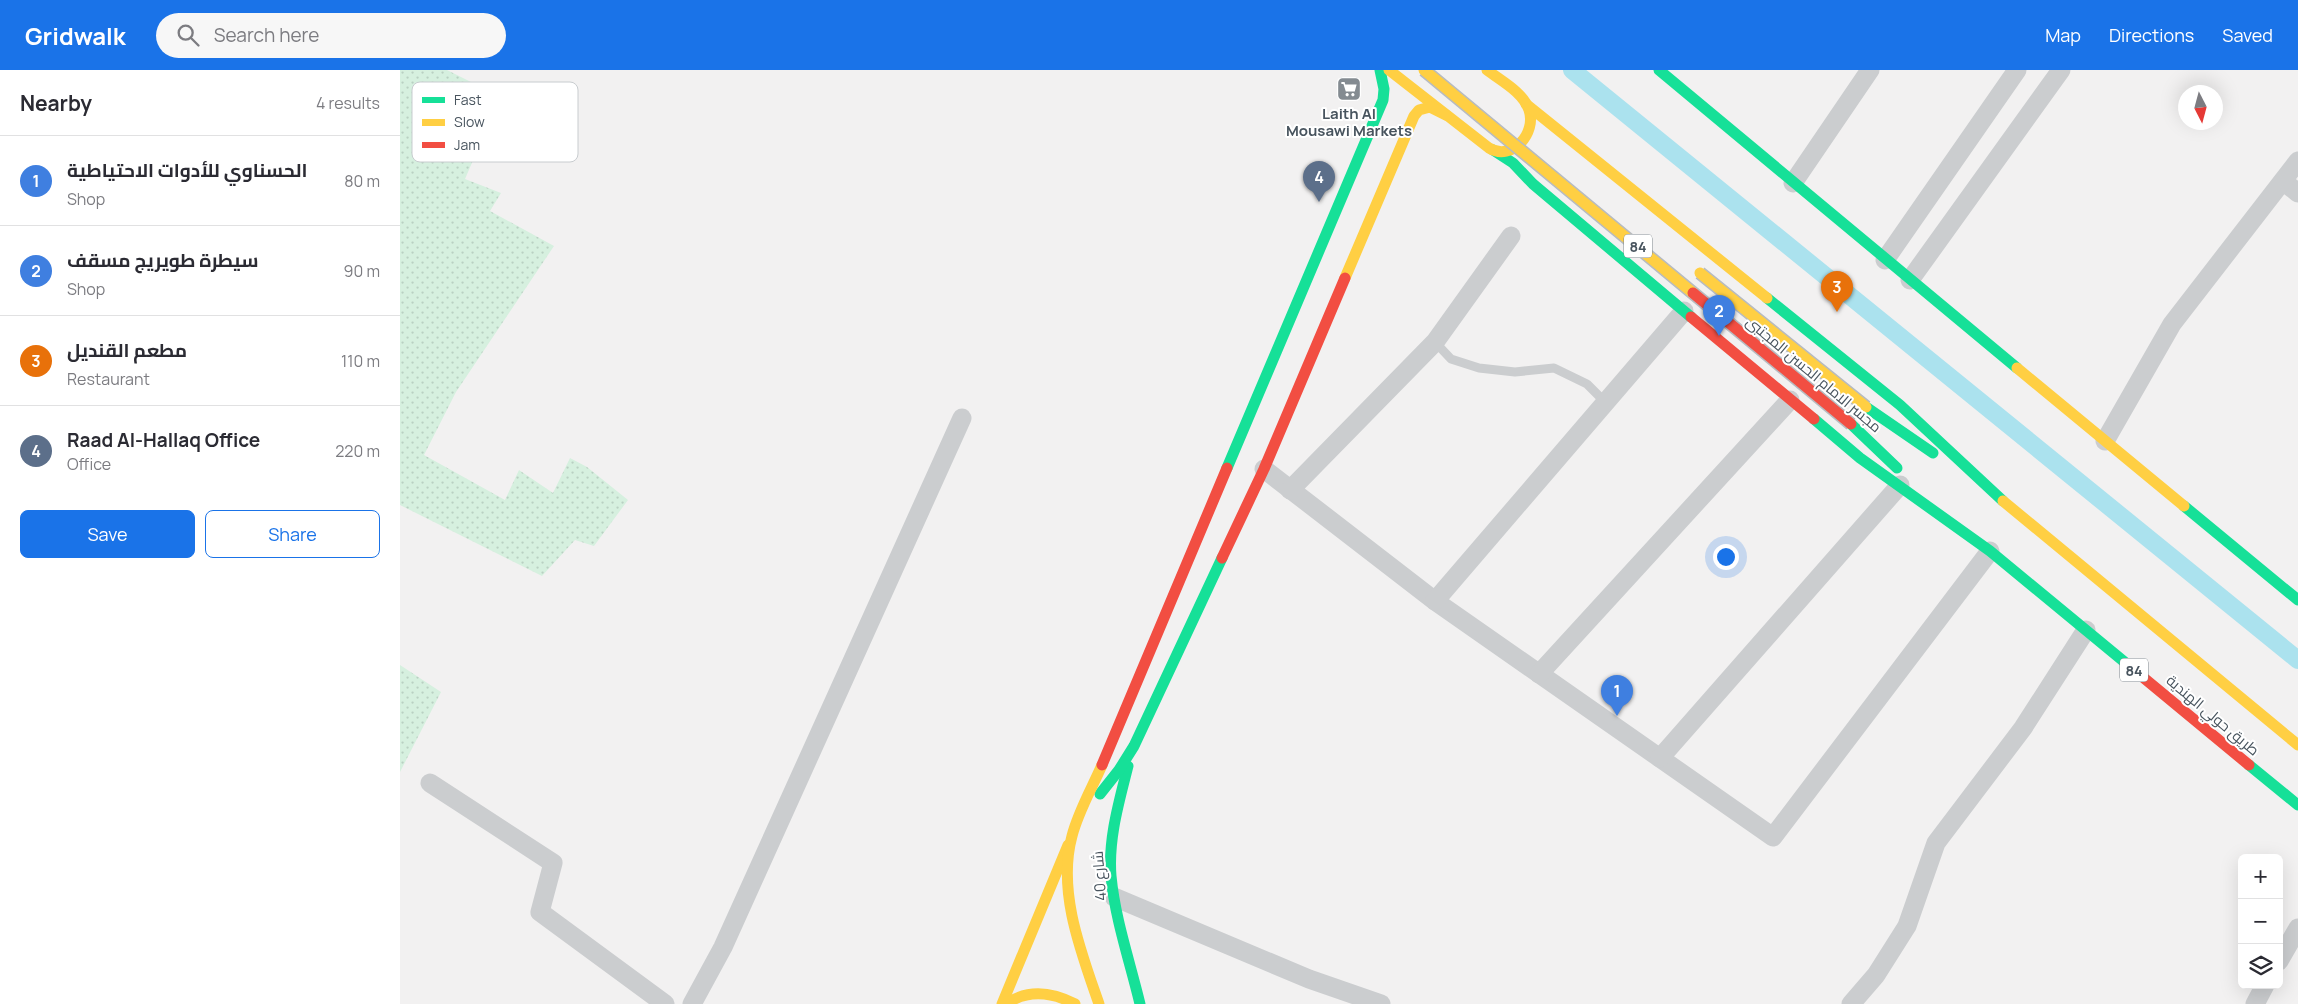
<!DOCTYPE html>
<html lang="en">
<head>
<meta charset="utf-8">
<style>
  :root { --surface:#fff; --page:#f7f7f7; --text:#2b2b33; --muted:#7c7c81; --line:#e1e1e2; --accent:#1a73e8 }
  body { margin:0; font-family:Manrope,Cairo,sans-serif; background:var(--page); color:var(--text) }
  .controls { position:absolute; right:15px; bottom:15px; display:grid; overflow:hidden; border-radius:8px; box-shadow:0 5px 20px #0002 }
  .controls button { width:45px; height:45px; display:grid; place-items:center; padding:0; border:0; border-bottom:1px solid var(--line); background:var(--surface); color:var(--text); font:25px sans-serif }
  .compass { position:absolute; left:1778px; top:15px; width:45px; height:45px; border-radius:50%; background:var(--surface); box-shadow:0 5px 20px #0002; rotate:174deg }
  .you { position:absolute; left:1325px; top:486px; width:18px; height:18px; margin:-12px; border:4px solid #fff; border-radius:50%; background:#1a73e8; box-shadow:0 0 0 8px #1a73e833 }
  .badge { display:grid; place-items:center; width:32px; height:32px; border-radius:50%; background:var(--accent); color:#fff; font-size:16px; font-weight:700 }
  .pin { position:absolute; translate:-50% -41px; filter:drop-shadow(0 1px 2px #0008) }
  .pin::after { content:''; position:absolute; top:26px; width:18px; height:15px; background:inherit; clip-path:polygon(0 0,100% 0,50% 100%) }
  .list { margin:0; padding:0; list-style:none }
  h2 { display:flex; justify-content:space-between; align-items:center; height:65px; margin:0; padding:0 20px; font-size:21px }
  h2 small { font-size:16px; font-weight:400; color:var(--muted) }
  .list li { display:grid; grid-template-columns:32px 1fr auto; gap:15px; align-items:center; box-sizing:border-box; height:90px; padding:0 20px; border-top:1px solid var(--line) }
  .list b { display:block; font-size:19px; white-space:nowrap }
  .list p { margin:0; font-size:16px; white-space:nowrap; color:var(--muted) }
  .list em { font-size:16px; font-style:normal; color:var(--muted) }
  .actions { display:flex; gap:10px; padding:15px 20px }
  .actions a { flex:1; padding:11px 0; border:1px solid var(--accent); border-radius:8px; text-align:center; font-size:18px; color:var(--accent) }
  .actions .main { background:var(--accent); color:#fff }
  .icon { flex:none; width:28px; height:28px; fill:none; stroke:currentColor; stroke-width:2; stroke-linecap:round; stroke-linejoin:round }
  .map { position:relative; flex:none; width:1898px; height:934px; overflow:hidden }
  header { display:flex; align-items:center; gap:30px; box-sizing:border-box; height:70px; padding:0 25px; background:var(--accent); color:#fff }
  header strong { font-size:24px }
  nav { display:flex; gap:28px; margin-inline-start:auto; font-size:18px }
  .search { width:350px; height:45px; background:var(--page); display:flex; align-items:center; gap:12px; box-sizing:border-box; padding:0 18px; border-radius:28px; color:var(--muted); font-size:19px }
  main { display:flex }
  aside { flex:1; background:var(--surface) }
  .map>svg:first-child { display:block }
</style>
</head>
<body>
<header>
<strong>Gridwalk</strong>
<div class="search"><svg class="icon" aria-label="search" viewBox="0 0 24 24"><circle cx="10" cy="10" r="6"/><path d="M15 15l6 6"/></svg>Search here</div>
<nav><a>Map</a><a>Directions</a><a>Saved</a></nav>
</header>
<main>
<aside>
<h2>Nearby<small>4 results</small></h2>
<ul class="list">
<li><span class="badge" style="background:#3f7fe0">1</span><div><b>الحسناوي للأدوات الاحتياطية</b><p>Shop</p></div><em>80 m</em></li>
<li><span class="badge" style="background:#3f7fe0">2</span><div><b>سيطرة طويريج مسقف</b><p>Shop</p></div><em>90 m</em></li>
<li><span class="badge" style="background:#e8710a">3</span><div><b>مطعم القنديل</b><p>Restaurant</p></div><em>110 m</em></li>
<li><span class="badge" style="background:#5c6f8a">4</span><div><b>Raad Al-Hallaq Office</b><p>Office</p></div><em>220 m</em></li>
</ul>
<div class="actions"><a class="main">Save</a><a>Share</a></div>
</aside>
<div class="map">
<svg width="1898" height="934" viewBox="0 0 1898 934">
  <defs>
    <pattern id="grass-dots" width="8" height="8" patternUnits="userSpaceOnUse" patternTransform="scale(1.25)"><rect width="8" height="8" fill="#d6f0df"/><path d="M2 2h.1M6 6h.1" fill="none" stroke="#b9d0c2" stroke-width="1.8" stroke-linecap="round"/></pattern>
  </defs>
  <rect width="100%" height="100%" fill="#f2f1f1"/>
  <g fill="url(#grass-dots)">
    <path d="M0 0H47L75 14 57 73 77 81 65 109 101 123 90 141 154 176 56 322 24 385 105 430 119 400 153 423 170 388 187 397 228 430 194 476 175 470 142 506 0 435Z"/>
    <path d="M0 595 41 622 0 702Z"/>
  </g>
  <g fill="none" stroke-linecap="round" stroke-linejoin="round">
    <path stroke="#abe2ee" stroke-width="18" d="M1172 0 1898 590"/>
    <path stroke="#cbcdcf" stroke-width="9" d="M1035 272 1051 289 1079 298 1115 302 1154 298 1187 314 1206 333"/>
    <g stroke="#cbcdcf" stroke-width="19">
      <path d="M1883 111 1898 123"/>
      <path d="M1393 113 1470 0"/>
      <path d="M1485 190 1617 0"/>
      <path d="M1510 210 1661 0"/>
      <path d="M1705 371 1772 254 1898 91"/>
      <path d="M864 399 1035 531 1373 767 1590 481"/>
      <path d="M890 420 1035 272 1111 166"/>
      <path d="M1035 531 1284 241"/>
      <path d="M1139 604 1390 330"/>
      <path d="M1260 688 1500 415"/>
      <path d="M30 713 153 793 140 842 265 934"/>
      <path d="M714 827 909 909 981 934"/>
      <path d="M1879 891 1898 858"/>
      <path d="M292 934 323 877 562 348"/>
      <path d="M1451 934 1476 905 1507 856 1536 773 1623 658 1686 560"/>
      <path d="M1855 934 1865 915"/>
    </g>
    <g stroke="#16e098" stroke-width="11">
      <path d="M1259 0 1617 298"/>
      <path d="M1093 80 1113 93 1133 114 1291 247"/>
      <path d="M1367 228 1500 335 1603 431"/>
      <path d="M1466 337 1533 383"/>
      <path d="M1414 349 1460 388 1590 481 1733 599"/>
      <path d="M1451 354 1497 398"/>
      <path d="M827 398 983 30 984 19 980 0"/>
      <path d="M1784 436 1898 530"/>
      <path d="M1849 695 1898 735"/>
      <path d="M728 696C719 732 708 769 711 806 715 849 730 892 740 934"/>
      <path d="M700 724 719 700 734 676 822 488"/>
    </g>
    <g stroke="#ffcf43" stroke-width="11">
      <path d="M989 0 1089 78C1112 92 1137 63 1129 40 1123 22 1101 11 1087 0"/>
      <path d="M1126 34 1367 228"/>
      <path d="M945 208 1014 46 1019 40 1030 37 1046 45"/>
      <path d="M1617 298 1784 436"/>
      <path d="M1603 431 1898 675"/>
      <path d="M602 934 668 775"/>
      <path d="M606 934C628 919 652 922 675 934"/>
      <path d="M699 934C681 882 657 821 672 766 678 742 692 718 702 695"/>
    </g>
    <g stroke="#f24e42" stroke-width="11">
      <path d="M1291 247 1414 349"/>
      <path d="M822 488 864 399 945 208"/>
      <path d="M1733 599 1849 695"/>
      <path d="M702 695 827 398"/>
    </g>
    <defs>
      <g id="slow-bridge">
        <path d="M1024 0 1293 223"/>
        <path d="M1300 203 1466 337"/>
      </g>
      <path id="jam-bridge" d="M1293 223 1451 354"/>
    </defs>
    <use href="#slow-bridge" stroke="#b7bbc0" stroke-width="14" stroke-linecap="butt"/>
    <use href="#jam-bridge" stroke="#b7bbc0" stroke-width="14" stroke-linecap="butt"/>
    <use href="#slow-bridge" stroke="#ffcf43" stroke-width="11"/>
    <use href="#jam-bridge" stroke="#f24e42" stroke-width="11"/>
  </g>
  <defs>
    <symbol id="supermarket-square" viewBox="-11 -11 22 22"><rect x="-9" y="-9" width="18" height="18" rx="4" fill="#848b91" stroke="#fff"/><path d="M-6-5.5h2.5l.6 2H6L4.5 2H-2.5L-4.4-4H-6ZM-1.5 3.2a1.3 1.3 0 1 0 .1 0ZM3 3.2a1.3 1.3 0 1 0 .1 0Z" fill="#fff"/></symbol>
  </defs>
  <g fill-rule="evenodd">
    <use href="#supermarket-square" x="935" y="5" width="28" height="28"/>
  </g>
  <g text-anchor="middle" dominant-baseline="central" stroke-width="4" stroke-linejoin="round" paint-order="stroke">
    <g fill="#fff" stroke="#7f878e" stroke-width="1">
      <rect x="1224" y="164.5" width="28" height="23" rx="4"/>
      <rect x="1720" y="588.5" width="28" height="23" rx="4"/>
    </g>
    <g font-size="14" font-weight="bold" fill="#48545e">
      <text x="1238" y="176">84</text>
      <text x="1734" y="600">84</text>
    </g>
    <g font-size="15" font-weight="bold" fill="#48545e" stroke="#fff">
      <text x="949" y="43">Laith Al<tspan x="949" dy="17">Mousawi Markets</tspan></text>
    </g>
    <g font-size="15" fill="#48545e" stroke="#fff">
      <text transform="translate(1414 304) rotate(40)">مجسر الامام الحسن المجتبى</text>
      <text transform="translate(1813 645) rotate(40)">طريق حولي الهندية</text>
      <text transform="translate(699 806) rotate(-94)">شارع 40</text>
    </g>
  </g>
  <rect x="12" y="12" width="166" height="80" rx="8" fill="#fff" stroke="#c8cccf" stroke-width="1"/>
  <rect x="22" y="27" width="23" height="6" fill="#16e098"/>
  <rect x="22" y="49" width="23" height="7" fill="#ffcf43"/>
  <rect x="22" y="72" width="23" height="6" fill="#f24e42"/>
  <g font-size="14" fill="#48545e">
    <text x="54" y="35">Fast</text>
    <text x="54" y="57">Slow</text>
    <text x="54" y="80">Jam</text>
  </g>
</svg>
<div class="controls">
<button>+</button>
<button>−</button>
<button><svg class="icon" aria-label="layers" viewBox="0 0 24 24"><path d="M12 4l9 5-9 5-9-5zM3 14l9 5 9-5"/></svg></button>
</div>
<svg class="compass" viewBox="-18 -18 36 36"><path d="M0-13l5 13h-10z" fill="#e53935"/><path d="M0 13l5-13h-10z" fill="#7c7c81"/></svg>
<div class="you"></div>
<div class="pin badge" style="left:1217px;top:646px;background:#3f7fe0">1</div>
<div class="pin badge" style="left:1319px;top:266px;background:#3f7fe0">2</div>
<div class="pin badge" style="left:1437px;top:242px;background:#e8710a">3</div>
<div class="pin badge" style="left:919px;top:132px;background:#5c6f8a">4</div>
</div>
</main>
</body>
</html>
